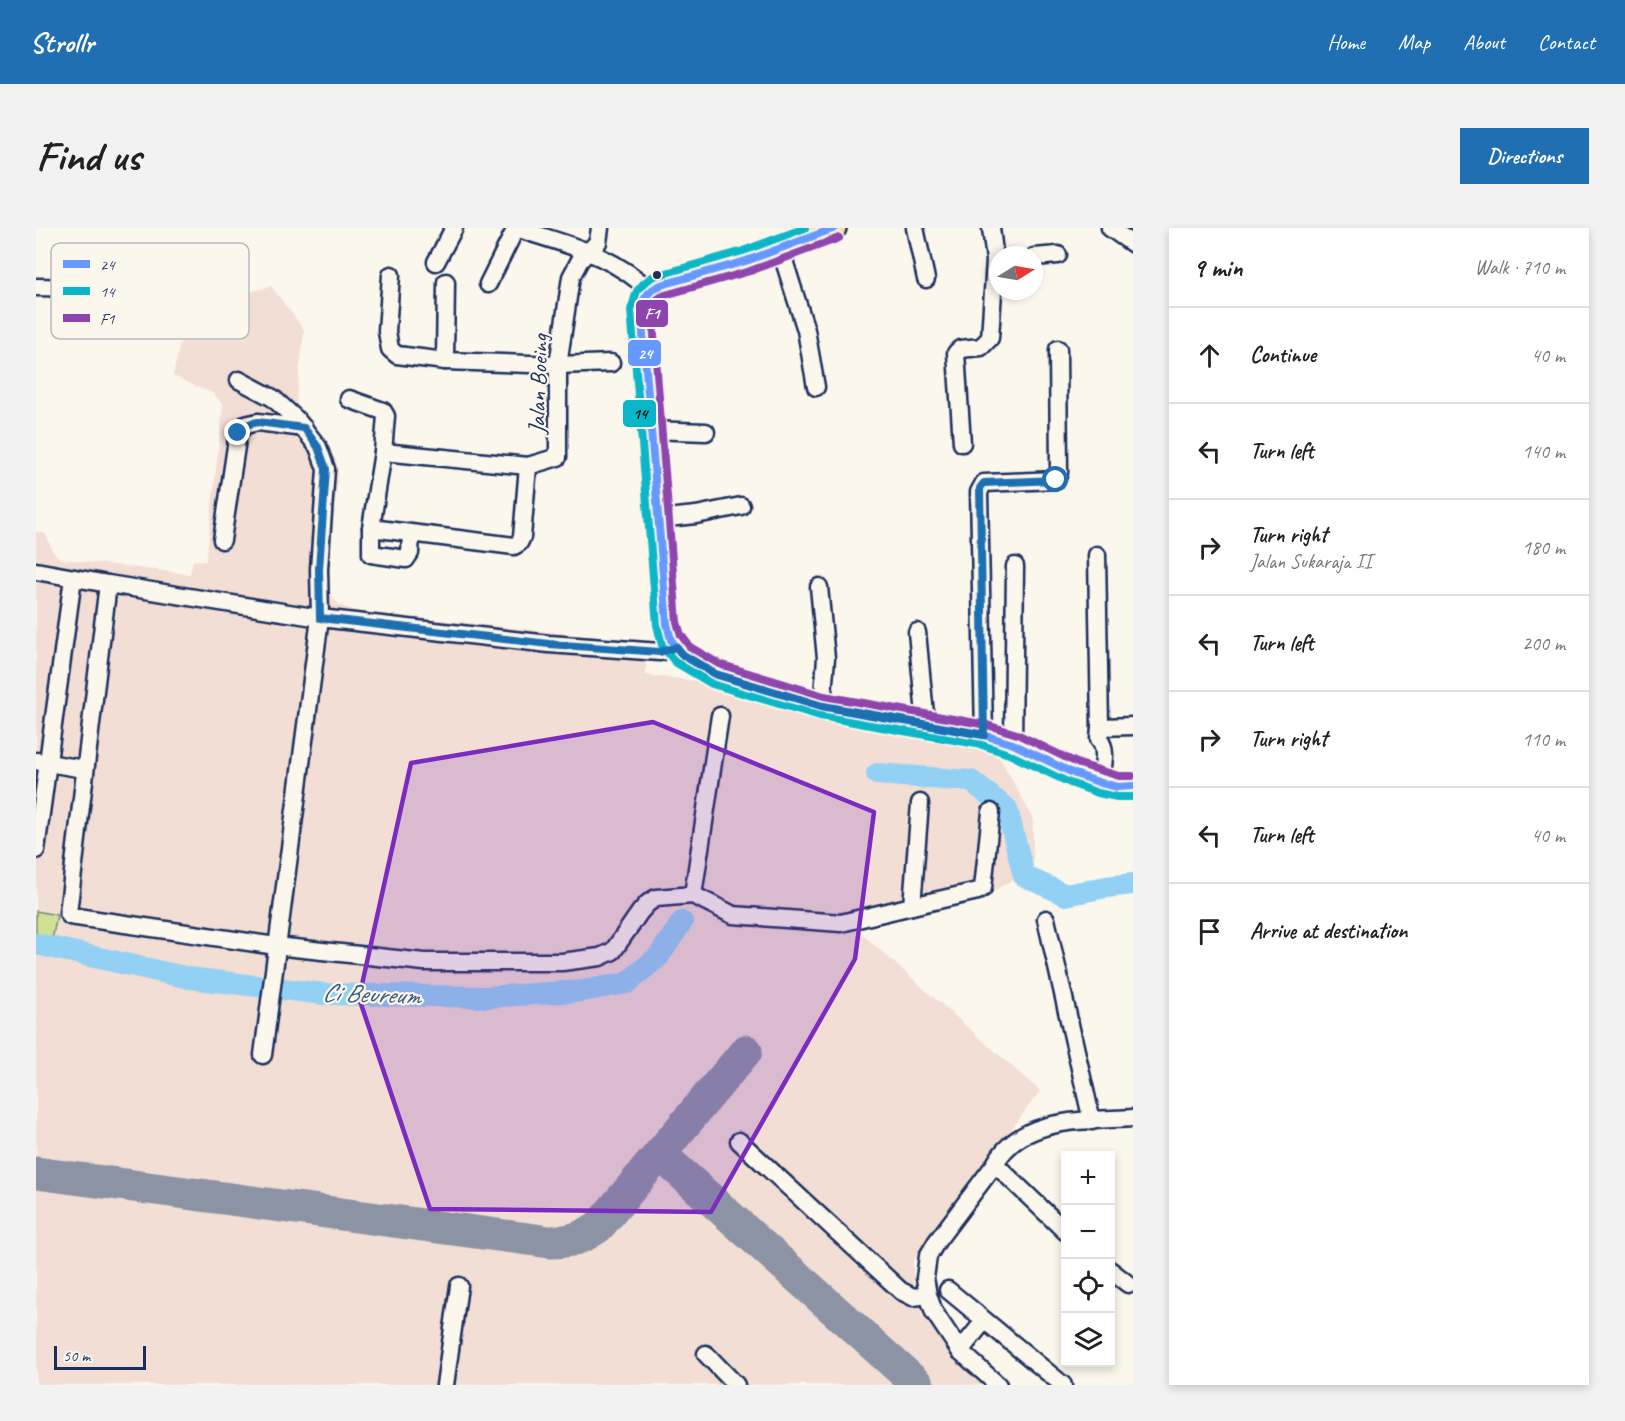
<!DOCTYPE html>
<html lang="en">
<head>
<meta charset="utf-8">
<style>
  :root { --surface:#fff; --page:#f2f2f2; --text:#222; --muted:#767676; --line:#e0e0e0; --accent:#1f6fb2 }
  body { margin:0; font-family:Caveat,sans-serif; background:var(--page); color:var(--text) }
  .controls { position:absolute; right:18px; bottom:18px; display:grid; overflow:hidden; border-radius:0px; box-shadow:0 3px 9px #0003 }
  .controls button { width:54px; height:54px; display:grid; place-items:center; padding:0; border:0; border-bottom:2px solid var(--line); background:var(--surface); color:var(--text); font:30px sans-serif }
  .compass { position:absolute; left:953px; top:18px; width:54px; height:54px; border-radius:50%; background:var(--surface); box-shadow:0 3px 9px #0003; rotate:79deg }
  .scale { position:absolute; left:18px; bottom:15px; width:92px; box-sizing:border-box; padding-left:6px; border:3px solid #1b2f5e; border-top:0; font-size:16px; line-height:21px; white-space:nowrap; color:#1b2f5e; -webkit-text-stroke:4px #fbf7ec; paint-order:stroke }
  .stop { position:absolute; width:18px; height:18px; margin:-14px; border:4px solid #1f6fb2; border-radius:50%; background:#fff }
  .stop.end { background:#1f6fb2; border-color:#fff; box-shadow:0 2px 6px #0008 }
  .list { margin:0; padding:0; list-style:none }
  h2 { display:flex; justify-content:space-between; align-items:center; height:78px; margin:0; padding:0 24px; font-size:26px }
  h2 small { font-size:20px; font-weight:400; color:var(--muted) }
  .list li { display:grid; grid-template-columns:39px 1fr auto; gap:18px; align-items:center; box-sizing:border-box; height:96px; padding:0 24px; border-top:2px solid var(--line) }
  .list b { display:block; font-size:22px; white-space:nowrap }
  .list p { margin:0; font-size:20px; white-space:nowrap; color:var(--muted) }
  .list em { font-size:20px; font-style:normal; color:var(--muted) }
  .icon { flex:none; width:33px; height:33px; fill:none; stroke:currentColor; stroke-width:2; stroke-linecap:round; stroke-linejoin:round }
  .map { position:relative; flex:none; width:1097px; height:1157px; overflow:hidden; border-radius:0px }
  header { display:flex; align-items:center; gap:36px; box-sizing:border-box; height:84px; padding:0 30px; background:var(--accent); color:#fff }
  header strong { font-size:28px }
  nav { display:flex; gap:33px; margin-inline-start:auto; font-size:21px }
  .intro { display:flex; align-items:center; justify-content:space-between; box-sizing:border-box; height:144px; padding:0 36px }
  h1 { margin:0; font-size:42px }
  .button { padding:15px 27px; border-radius:0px; background:var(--accent); color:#fff; font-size:21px; font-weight:700 }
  main { display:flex; gap:36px; padding:0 36px }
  aside { flex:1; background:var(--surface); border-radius:0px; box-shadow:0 3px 9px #0003 }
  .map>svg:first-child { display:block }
</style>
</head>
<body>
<header>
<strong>Strollr</strong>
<nav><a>Home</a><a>Map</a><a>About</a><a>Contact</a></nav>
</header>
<div class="intro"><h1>Find us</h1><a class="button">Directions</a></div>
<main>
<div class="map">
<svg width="1097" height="1157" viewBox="0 0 1097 1157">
  <rect width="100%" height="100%" fill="#fbf7ec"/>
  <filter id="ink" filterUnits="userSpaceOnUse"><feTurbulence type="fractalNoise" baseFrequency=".0167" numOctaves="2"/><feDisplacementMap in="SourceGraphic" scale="12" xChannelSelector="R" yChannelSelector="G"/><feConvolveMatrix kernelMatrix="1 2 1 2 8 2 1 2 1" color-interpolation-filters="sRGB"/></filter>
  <g filter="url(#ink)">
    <path fill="#f2ded4" d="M235 58 268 102 260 175 300 232 302 245 292 358 297 371 305 378 320 383 610 414V447L671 454 797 484 955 514 997 590V640L957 663 938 660 819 700 1004 863 877 1033 878 1055 884 1077 908 1119 917 1131 949 1157H0V303L10 306 17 324 25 331 154 346 157 332 170 333 187 177 178 166 137 148 151 82Z"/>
    <path fill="#d0e094" stroke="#768879" stroke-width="1.5" d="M0 683 21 687 16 712 52 719 51 724 0 716Z"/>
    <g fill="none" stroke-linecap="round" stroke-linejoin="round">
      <g stroke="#93d1f4" stroke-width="22">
        <path d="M841 546 935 553 971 581 988 648 1030 667 1070 659 1097 656"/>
        <path d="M0 716 153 750 289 766 450 769 546 763 591 755 623 728 646 694"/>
      </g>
      <g stroke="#8b93a5" stroke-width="33">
        <path d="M624 926 882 1157"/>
        <path d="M0 945 514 1014C534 1014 547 1010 563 998L710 823"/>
      </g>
      <defs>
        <g id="minor">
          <path d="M879 0 890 51"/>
          <path d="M1074 0 1097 16"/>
          <path d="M744 20 770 102 780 159"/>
          <path d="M998 29 1022 27"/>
          <path d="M400 34 418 0"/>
          <path d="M355 47 351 103 354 121 361 127 409 133 522 137 575 135"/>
          <path d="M452 56 480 0C530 17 575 25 614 63"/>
          <path d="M0 59 130 62"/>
          <path d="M409 133 410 54"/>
          <path d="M203 152 237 170 261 192 282 219 290 241 283 341 284 390 227 827"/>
          <path d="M313 171 347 183 350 188 347 224 335 300V326L370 331 374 325 375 306"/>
          <path d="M614 202 670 204"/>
          <path d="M926 215 920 125 924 121 945 119 954 110 959 32 955 0"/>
          <path d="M347 224 492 238 522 229V137L535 49 544 32 562 14 564 0"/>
          <path d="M621 291 660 287 705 278"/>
          <path d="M335 300 478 318 483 315 486 309 492 238"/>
          <path d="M186 312 202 205 209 197 222 194 268 200"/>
          <path d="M1061 327 1064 499 1063 511C1073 523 1065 542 1065 555"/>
          <path d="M0 343 72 356"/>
          <path d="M783 359 790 430 786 478"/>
          <path d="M881 404 890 497"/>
          <path d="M640 419 624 424 513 416 284 390 72 356 32 685 34 688 240 718 388 734H526L564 729 577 723 604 684 612 675 620 670 657 667 684 488"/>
          <path d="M1064 499 1097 498"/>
          <path d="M948 507 943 264 948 255 1020 252 1023 245 1022 121"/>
          <path d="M977 516 979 338"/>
          <path d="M0 533 48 541"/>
          <path d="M0 622 37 350"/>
          <path d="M657 667 697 687 805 695 876 678 884 575"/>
          <path d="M876 678 942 663 947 660 955 584"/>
          <path d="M1010 691 1056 893"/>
          <path d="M703 913 865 1063 877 1069 892 1067"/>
          <path d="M959 936 1030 1004"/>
          <path d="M1074 1042 1092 1056"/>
          <path d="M912 1062 1027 1157"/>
          <path d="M924 1123 948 1093"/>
          <path d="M670 1126 700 1157"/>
          <path d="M409 1157 423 1058"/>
          <path d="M962 1157 924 1123 898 1084 892 1067 889 1050 892 1028 901 1013 959 936C985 888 1050 893 1097 890"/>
        </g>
        <path id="major" d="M799 0 710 33 625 57C612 62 608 68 605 81L631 396 635 412 647 427 679 446 786 478 948 507 977 516 1039 546 1065 555 1082 559 1097 558"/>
      </defs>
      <use href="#minor" stroke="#1b2f5e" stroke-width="21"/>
      <use href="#major" stroke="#1b2f5e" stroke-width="26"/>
      <use href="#minor" stroke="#fbf7ec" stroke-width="16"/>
      <use href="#major" stroke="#fedd96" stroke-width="21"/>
      <defs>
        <path id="bus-1" d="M799 0 710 33 625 57C613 62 608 69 605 81L631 396 635 412 647 427 679 446 786 478 948 507 977 516 1039 546 1065 555 1082 559 1097 558"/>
        <path id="bus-2" d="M769 0 707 23 616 49 607 56 601 63 595 82 621 397 626 417 639 434 676 456 784 488 946 517 973 526 1034 555 1062 565 1081 569H1097"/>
        <path id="bus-3" d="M803 10 714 43 629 67C621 70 618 74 616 82L641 394 645 407 654 419 683 436 788 468 951 497 981 506 1043 536 1083 548H1096"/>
      </defs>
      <use href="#bus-1" stroke="#fbf7ec" stroke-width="12"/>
      <use href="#bus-2" stroke="#fbf7ec" stroke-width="12"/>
      <use href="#bus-3" stroke="#fbf7ec" stroke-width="12"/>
      <use href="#bus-1" stroke="#69f" stroke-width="8"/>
      <use href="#bus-2" stroke="#09b6c7" stroke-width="8"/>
      <use href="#bus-3" stroke="#8e44ad" stroke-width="8"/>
    </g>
  </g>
  <g fill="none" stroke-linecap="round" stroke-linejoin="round" filter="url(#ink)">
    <path stroke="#1f6fb2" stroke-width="8" d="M202 205 209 197 222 194 268 200 282 219 290 241 283 341 284 390 513 416 624 424 640 419 647 427 679 446 786 478 948 507 944 260 948 255 1020 252"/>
  </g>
  <path fill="#7b2cbf" fill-opacity="0.2" stroke="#7b2cbf" stroke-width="4.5" stroke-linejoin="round" d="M617 494 838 584 819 731 675 984 394 981 323 770 375 535Z"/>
  <circle fill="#1b2f5e" stroke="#fbf7ec" stroke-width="2" cx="621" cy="47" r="5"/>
  <g text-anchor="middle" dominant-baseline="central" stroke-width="4.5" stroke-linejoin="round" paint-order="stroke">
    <g font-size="24" fill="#1b2f5e" stroke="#fbf7ec">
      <text transform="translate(502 156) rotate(-88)">Jalan Boeing</text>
    </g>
    <g font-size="26" font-style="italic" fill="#395884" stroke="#fbf7ec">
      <text transform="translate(335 766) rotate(2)">Ci Beureum</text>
    </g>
  </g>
  <rect x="15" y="15" width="198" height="96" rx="9" fill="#fbf7ec" stroke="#b8bbc1" stroke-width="1.5"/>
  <rect x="27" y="32" width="27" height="8" fill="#69f"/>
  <rect x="27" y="59" width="27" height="8" fill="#09b6c7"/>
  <rect x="27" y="86" width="27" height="8" fill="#8e44ad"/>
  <g font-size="16" fill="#1b2f5e">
    <text x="64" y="42">24</text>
    <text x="64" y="69">14</text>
    <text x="64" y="96">F1</text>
  </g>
  <g stroke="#fbf7ec" stroke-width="2">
    <rect x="599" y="71" width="34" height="29" rx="6" fill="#8e44ad"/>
    <rect x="591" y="111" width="35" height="28" rx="6" fill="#69f"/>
    <rect x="586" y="171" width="35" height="29" rx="6" fill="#09b6c7"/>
  </g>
  <g font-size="16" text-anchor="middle" font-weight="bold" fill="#fff">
    <text x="616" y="91">F1</text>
    <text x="609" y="131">24</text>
  </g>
  <g font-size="16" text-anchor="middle" font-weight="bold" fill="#111">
    <text x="604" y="191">14</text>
  </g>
</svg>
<div class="controls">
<button>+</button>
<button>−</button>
<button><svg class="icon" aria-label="locate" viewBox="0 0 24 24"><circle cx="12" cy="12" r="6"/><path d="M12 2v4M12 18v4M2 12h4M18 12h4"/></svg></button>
<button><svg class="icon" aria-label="layers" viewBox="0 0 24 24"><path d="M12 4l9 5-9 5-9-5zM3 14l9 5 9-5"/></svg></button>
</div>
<svg class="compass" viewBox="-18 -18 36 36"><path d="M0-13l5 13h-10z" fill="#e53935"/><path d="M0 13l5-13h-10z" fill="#767676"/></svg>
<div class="scale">50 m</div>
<div class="stop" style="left:1020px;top:252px"></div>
<div class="stop end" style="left:202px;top:205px"></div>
</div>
<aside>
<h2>9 min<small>Walk · 710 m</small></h2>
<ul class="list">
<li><svg class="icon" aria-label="ahead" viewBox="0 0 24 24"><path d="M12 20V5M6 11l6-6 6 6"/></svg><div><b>Continue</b></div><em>40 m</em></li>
<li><svg class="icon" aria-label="left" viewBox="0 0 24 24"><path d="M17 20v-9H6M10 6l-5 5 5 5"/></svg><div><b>Turn left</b></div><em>140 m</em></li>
<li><svg class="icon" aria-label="right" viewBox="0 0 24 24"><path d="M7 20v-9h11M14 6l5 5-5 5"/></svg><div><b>Turn right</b><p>Jalan Sukaraja II</p></div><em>180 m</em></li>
<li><svg class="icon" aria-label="left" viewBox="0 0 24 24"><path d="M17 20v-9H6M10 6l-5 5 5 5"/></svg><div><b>Turn left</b></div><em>200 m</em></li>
<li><svg class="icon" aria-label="right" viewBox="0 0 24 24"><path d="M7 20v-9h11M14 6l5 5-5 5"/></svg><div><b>Turn right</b></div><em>110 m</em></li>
<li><svg class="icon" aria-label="left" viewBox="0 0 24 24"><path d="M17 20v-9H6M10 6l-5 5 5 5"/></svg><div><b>Turn left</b></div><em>40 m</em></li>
<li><svg class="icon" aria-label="arrive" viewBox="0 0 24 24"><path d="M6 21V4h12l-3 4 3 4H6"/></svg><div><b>Arrive at destination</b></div></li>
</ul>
</aside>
</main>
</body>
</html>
